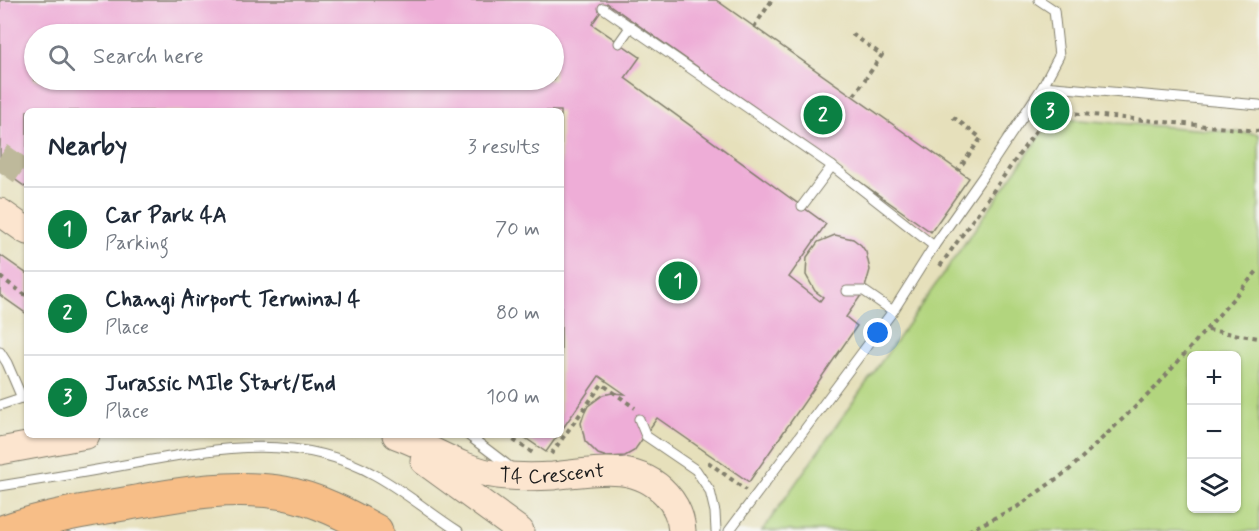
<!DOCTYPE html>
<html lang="en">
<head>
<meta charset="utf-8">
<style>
  :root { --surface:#fff; --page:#f6f6f7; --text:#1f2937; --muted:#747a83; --line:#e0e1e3; --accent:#0b8043 }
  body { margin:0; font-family:Mynerve,sans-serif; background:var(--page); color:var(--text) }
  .controls { position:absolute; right:18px; bottom:18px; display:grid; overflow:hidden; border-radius:9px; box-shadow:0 2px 4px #0004 }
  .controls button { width:54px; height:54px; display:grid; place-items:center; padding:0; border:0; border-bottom:2px solid var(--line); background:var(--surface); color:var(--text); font:30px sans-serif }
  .you { position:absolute; left:878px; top:333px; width:21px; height:21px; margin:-15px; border:4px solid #fff; border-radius:50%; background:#1a73e8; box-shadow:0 0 0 9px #1a73e833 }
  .badge { display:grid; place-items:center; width:39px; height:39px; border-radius:50%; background:var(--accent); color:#fff; font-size:20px; font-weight:700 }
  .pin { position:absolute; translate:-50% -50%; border:3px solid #fff; box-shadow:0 2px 6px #0006 }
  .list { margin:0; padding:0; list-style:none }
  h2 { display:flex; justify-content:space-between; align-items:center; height:78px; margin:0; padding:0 24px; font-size:26px }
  h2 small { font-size:20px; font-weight:400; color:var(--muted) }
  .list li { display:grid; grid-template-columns:39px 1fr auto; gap:18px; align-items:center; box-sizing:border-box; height:84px; padding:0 24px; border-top:2px solid var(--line) }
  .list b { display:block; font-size:22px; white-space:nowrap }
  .list p { margin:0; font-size:20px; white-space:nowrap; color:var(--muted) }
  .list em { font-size:20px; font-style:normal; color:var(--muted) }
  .icon { flex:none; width:33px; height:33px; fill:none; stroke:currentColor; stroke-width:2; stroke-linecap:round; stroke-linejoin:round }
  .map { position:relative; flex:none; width:1259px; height:531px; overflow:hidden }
  .search { position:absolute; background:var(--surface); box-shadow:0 2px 4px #0004; left:24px; top:24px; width:540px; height:66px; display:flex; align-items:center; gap:15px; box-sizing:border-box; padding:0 21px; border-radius:33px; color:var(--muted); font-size:22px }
  .panel { position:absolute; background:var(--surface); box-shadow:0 2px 4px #0004; left:24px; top:108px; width:540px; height:330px; border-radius:9px }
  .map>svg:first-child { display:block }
</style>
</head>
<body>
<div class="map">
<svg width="1259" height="531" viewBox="0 0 1259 531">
  <rect width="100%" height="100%" fill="#f6f6f2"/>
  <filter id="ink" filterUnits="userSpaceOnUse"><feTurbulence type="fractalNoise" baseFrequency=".0167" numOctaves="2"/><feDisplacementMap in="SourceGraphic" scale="12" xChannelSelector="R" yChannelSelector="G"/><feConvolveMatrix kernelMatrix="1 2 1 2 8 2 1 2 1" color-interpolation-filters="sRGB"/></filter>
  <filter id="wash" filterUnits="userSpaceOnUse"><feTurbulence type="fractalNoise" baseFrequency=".008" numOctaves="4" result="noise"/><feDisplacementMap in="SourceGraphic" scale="24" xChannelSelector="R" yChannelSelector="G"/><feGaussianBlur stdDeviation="1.35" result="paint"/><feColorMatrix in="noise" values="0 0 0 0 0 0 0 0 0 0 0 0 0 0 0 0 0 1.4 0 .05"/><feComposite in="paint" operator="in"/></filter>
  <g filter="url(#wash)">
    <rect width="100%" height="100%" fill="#e6e0bb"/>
    <path fill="#b2d57e" stroke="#67784d" stroke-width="1.5" fill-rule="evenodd" d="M1053 118 1259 134V531H762ZM1192 356H1236V508H1192Z"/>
    <g id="blocks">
      <g fill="#eeadd7" fill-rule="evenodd">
        <path d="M0 0H716L969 178 931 232 607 3 592 24 640 57 625 78 826 224 789 277 820 301 823 297 815 291 806 275 807 257 818 242 835 235 853 239 861 245 866 252 870 270 864 291 846 317 857 326 749 482 657 418 634 451 625 456 607 457 598 454 585 441 581 423 584 414 588 406 603 395 612 393 625 394 599 376 561 431V111H27V188L0 169ZM34 34H554V80H34Z"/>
        <path d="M0 255 27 274V314L0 295Z"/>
        <path d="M521 435H558L546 452Z"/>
      </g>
    </g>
  </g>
  <g filter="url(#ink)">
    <use href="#blocks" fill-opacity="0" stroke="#817e6c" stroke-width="1.5"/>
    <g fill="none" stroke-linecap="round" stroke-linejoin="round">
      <path stroke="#beb99b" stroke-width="27" stroke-dasharray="27 14" stroke-linecap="butt" d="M0 156 27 175"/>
      <defs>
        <g id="service">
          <path d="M603 8 832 166 934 246 893 311 729 531"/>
          <path d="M619 43 631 26"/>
          <path d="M1043 86 1259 105"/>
          <path d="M802 206 832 166"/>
          <path d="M934 246 984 175 1043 86 1059 56 1054 10 1039 0"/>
          <path d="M847 291H864L893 311"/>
          <path d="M0 352 7 363 22 398"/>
          <path d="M0 405 27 396"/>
          <path d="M639 419 646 436 696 470 710 491 715 512 716 531"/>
          <path d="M468 435 514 470"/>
          <path d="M0 486C44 479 87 472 130 464 212 449 297 431 375 475 404 491 430 513 458 531"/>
        </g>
        <g id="secondary">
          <path d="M0 212 27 231"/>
          <path id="s1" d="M396 435C430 447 461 470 498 475 516 477 535 477 553 476 592 472 636 461 666 494 676 505 681 516 682 531"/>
          <path d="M0 451 86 435"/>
          <path d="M424 461 520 531"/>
        </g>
        <path id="motorway" d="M5 531C46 517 87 510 130 503 180 494 232 484 284 493 317 499 347 515 376 531"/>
      </defs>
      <use href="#service" stroke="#817e6c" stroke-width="11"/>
      <use href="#secondary" stroke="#817e6c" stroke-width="29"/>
      <use href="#motorway" stroke="#817e6c" stroke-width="35"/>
      <g stroke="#817e6c" stroke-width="4" stroke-dasharray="4.5 4.5" stroke-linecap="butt">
        <path d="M940 266 1050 111 1259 131"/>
        <path d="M0 277 27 296"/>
        <path d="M1208 330 1259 338"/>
        <path d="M506 435 533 453"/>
        <path d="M551 454 602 384 635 408"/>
        <path d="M708 462 746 490"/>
        <path d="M968 531 1017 507 1069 470 1154 389 1259 269"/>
      </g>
      <use href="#service" stroke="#fff" stroke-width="9"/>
      <use href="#secondary" stroke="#fce5cf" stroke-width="27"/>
      <use href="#motorway" stroke="#f7be87" stroke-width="33"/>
      <g stroke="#817e6c" stroke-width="4" stroke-dasharray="4.5 4.5" stroke-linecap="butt">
        <path d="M754 27 772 0"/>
        <path d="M852 34 882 55 853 97"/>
        <path d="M953 117 981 138 958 170"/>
      </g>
    </g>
  </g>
  <g text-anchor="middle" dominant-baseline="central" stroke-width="4.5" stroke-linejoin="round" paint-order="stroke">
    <g font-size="20" fill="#1c1c1c" stroke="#f6f6f2">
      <text stroke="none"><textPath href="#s1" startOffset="164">T4 Crescent</textPath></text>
    </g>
  </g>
</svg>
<div class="controls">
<button>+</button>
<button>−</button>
<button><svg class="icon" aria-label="layers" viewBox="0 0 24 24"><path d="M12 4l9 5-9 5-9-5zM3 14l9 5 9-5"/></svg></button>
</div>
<div class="you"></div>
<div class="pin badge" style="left:678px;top:281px">1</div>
<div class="pin badge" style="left:823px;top:115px">2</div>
<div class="pin badge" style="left:1050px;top:111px">3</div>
<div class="search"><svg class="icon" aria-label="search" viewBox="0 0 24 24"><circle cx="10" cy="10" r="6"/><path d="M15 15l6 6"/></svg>Search here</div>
<section class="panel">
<h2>Nearby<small>3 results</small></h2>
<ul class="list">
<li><span class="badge">1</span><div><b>Car Park 4A</b><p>Parking</p></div><em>70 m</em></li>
<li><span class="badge">2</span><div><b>Changi Airport Terminal 4</b><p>Place</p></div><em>80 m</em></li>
<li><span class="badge">3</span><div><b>Jurassic MIle Start/End</b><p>Place</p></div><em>100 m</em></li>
</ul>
</section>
</div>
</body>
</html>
